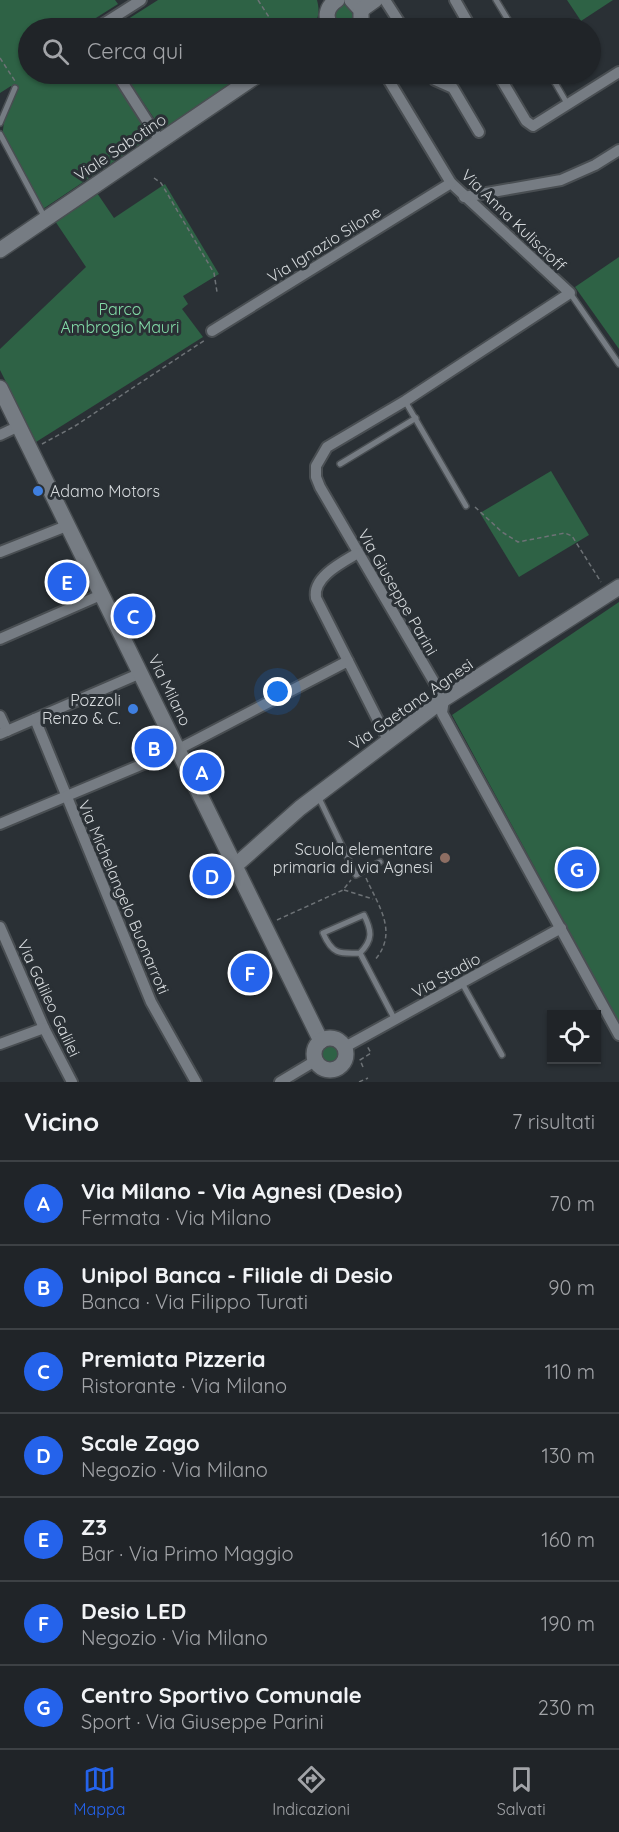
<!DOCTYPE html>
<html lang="it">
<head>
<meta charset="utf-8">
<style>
  :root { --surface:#202428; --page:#2d3034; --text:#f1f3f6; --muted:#a2a4a8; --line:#3d4145; --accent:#2563eb }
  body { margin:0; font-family:Quicksand,sans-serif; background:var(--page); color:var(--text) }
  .controls { position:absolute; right:18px; bottom:18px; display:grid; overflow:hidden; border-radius:0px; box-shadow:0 2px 4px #0004 }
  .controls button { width:54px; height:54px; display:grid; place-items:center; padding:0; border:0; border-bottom:2px solid var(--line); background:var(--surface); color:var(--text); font:30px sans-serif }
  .you { position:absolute; left:278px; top:692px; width:21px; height:21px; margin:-15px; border:4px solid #fff; border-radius:50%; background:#1a73e8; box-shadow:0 0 0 9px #1a73e833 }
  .badge { display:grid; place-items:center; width:39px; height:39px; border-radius:50%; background:var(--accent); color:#fff; font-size:20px; font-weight:700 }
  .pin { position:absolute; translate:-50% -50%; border:3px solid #fff; box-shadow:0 2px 6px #0006 }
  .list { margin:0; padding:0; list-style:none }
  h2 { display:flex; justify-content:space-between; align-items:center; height:78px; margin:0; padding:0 24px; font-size:26px }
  h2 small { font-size:20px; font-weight:400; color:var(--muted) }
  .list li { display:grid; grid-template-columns:39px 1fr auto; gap:18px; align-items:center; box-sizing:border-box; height:84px; padding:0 24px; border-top:2px solid var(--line) }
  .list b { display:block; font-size:22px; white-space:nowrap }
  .list p { margin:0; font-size:20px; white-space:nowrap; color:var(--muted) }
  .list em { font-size:20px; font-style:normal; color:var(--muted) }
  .icon { flex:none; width:33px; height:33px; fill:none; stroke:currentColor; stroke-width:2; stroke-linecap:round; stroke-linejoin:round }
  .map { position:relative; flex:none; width:619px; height:1082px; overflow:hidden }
  .search { position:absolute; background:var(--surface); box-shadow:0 2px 4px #0004; left:18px; right:18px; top:18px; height:66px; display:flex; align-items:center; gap:15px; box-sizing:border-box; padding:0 21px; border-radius:33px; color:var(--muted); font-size:22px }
  .sheet { height:666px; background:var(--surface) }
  nav { display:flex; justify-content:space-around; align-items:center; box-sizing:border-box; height:84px; border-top:2px solid var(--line); background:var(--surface); font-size:16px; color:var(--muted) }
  nav a { display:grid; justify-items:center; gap:3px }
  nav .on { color:var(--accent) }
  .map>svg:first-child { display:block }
</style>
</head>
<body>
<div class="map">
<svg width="619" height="1082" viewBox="0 0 619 1082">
  <rect width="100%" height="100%" fill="#2a3035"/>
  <g fill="#2e6245">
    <path d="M0 0H115L118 4 80 28H28V74H109L152 136 43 209 2 138 5 113 14 90 11 86 0 93Z"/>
    <path d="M158 0H317C320 12 319 19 311 28H114Z"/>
    <path d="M567 0H613L581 21Z"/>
    <circle cx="344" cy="16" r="12"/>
    <path d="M124 74H245L162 130Z"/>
    <path d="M165 184 219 274 183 296 188 304 182 309 203 337 36 442 0 370V349L86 267 55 221 97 193 114 218Z"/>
    <path d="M619 257V349L575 287Z"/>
    <path d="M551 471 589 535 519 577 480 513Z"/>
    <path d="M619 602V1023L452 715Z"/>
    <circle cx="330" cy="1054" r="9"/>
  </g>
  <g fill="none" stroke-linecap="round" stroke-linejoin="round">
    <defs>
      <g id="lane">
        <path d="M496 0 513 28"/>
        <path d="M550 74 568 105"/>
        <path d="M0 123 15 88"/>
        <path d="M0 134 45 218"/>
        <path d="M570 293 619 364"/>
        <path d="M405 401 466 506"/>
        <path d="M340 464 416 418"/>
        <path d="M318 796 356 875 380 862"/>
        <path d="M360 953C339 954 332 954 323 933L364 915C372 931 373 940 360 953L395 1020"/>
        <path d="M462 983 502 1055"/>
      </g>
      <g id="street">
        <path d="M385 0 403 28"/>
        <path d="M455 0 471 28"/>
        <path d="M97 28 141 0"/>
        <path d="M117 74 160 141"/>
        <path d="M385 74 451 183 570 293 405 401 327 447 316 466V477L320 487 444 699 442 713 619 1035"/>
        <path d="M431 74 435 80 453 88 479 132"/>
        <path d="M498 74 526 121 533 126 619 72"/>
        <path d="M464 197 561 180 595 165 619 150"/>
        <path d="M212 331 451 183"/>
        <path d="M0 435 19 426"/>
        <path d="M0 552 69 525"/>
        <path d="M0 639 103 594"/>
        <path d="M348 661 316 598C312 577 343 562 358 553"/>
        <path d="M0 716 7 731"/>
        <path d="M35 719 151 1002 196 1082"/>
        <path d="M0 734 141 673"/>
        <path d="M0 824 179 749 348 661 388 740"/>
        <path d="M0 927 44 1028 72 1082"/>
        <path d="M0 1044 44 1028"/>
        <path d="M345 1047 561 928"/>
        <path d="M280 1082 315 1061"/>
      </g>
      <g id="secondary">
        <path d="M352 0 361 10V23L357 28"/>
        <path d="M361 10 375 0"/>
        <path d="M332 28C324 18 326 7 337 0"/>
        <path d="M0 250 259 74"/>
        <path d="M0 388 321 1041"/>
        <path d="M236 865 300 808 444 699 619 587"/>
        <circle cx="330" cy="1054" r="16"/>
      </g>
    </defs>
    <use href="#lane" stroke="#494e52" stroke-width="8"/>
    <use href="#street" stroke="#494e52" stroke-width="14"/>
    <use href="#secondary" stroke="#494e52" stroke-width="18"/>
    <g stroke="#6d7276" stroke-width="1.5" stroke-dasharray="4.5 3" stroke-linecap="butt">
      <path d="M258 0 276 28"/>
      <path d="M0 58 15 81"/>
      <path d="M154 178 161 183 214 273 217 292"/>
      <path d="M42 444 75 426 205 340"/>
      <path d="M475 507 502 532 518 542 565 533 572 536 601 582"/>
      <path d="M366 878C379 907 399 933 374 961"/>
      <path d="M344 890 373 899"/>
      <path d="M277 920 343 890 351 880"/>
      <path d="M363 1067 360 1060 371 1053 367 1046"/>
      <path d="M359 1082 368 1078"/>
    </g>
    <use href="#lane" stroke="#767c83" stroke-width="5"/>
    <use href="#street" stroke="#767c83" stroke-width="10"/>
    <use href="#secondary" stroke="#767c83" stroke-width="15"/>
  </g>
  <g fill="#3f7fe0" stroke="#2a3035" stroke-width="2">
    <circle cx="38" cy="491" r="6"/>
    <circle cx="133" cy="709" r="6"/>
  </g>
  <circle fill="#8d6e63" stroke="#2a3035" stroke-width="2" cx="445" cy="858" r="6"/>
  <g text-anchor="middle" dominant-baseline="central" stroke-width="6" stroke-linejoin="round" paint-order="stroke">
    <g font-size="16" fill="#d5d9dc" stroke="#2a3035">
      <text transform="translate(120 147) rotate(-34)">Viale Sabotino</text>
      <text transform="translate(514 220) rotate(44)">Via Anna Kuliscioff</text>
      <text transform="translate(324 244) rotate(-32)">Via Ignazio Silone</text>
      <text transform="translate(398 592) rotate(60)">Via Giuseppe Parini</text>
      <text transform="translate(170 690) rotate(64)">Via Milano</text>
      <text transform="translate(411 704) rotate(-35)">Via Gaetana Agnesi</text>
      <text transform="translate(124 897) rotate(67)">Via Michelangelo Buonarroti</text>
      <text transform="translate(446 975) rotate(-29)">Via Stadio</text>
      <text transform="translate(49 998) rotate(65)">Via Galileo Galilei</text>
    </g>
    <g font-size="16" fill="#82dba7" stroke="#2a3035">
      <text x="120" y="309">Parco<tspan x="120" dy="18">Ambrogio Mauri</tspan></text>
    </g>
    <g font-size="16" fill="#d5d9dc" stroke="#2a3035" text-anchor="end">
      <text x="50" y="491" text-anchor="start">Adamo Motors</text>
      <text x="121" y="700">Pozzoli<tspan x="121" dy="18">Renzo &amp; C.</tspan></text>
      <text x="433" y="849">Scuola elementare<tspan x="433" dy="18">primaria di via Agnesi</tspan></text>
    </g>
  </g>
</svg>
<div class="controls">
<button><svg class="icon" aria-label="locate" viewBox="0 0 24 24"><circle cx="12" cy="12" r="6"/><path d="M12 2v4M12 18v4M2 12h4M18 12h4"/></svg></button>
</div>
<div class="you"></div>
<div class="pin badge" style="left:202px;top:772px">A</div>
<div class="pin badge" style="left:154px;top:748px">B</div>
<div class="pin badge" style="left:133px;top:616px">C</div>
<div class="pin badge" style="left:212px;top:876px">D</div>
<div class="pin badge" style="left:67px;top:582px">E</div>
<div class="pin badge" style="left:250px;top:973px">F</div>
<div class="pin badge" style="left:577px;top:869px">G</div>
<div class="search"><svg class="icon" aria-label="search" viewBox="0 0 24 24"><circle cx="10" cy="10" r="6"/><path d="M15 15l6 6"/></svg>Cerca qui</div>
</div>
<section class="sheet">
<h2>Vicino<small>7 risultati</small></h2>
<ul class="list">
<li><span class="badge">A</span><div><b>Via Milano - Via Agnesi (Desio)</b><p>Fermata · Via Milano</p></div><em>70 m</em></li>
<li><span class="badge">B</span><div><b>Unipol Banca - Filiale di Desio</b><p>Banca · Via Filippo Turati</p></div><em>90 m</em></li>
<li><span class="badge">C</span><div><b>Premiata Pizzeria</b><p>Ristorante · Via Milano</p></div><em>110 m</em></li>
<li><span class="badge">D</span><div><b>Scale Zago</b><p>Negozio · Via Milano</p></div><em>130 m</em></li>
<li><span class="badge">E</span><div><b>Z3</b><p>Bar · Via Primo Maggio</p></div><em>160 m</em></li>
<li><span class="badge">F</span><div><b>Desio LED</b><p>Negozio · Via Milano</p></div><em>190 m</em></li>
<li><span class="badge">G</span><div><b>Centro Sportivo Comunale</b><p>Sport · Via Giuseppe Parini</p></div><em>230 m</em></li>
</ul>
</section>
<nav>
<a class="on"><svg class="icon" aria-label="map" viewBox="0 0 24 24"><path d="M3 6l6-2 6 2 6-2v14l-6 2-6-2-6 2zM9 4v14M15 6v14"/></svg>Mappa</a>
<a><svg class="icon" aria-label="directions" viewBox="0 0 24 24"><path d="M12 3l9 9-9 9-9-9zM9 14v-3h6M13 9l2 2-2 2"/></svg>Indicazioni</a>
<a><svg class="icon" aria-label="saved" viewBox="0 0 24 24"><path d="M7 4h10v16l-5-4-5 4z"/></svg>Salvati</a>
</nav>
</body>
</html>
